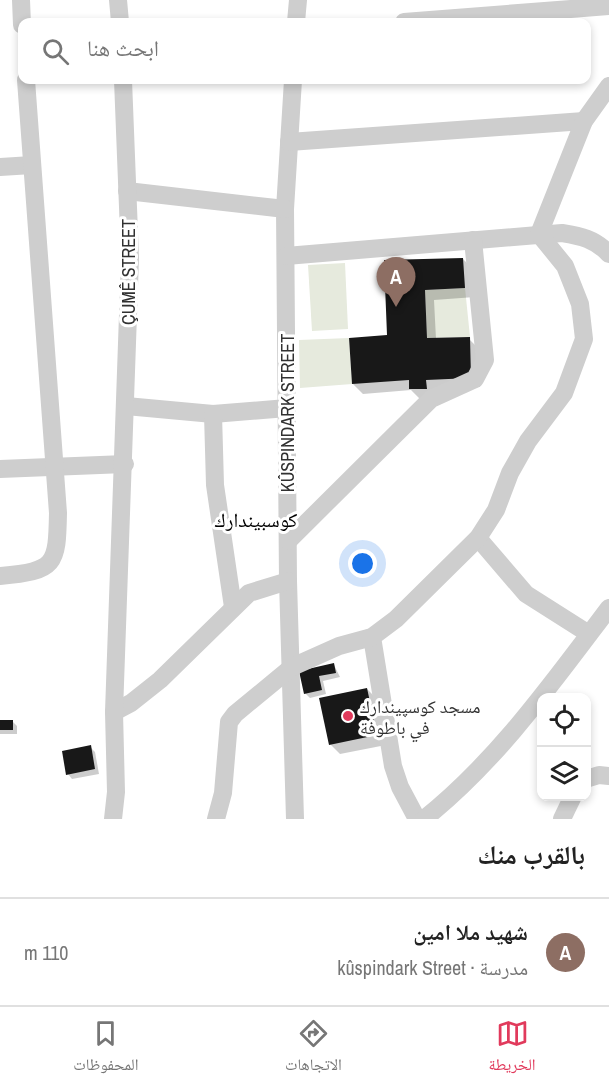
<!DOCTYPE html>
<html lang="ar">
<head>
<meta charset="utf-8">
<style>
  :root { --surface:#fff; --page:#f2f2f2; --text:#222; --muted:#767676; --line:#e0e0e0; --accent:#e13a5c }
  body { margin:0; font-family:"Archivo Narrow","Noto Naskh Arabic",sans-serif; background:var(--page); color:var(--text); direction:rtl }
  .controls { position:absolute; right:18px; bottom:18px; display:grid; overflow:hidden; border-radius:12px; box-shadow:0 3px 9px #0003 }
  .controls button { width:54px; height:54px; display:grid; place-items:center; padding:0; border:0; border-bottom:2px solid var(--line); background:var(--surface); color:var(--text); font:30px sans-serif }
  .you { position:absolute; left:363px; top:564px; width:21px; height:21px; margin:-15px; border:4px solid #fff; border-radius:50%; background:#1a73e8; box-shadow:0 0 0 9px #1a73e833 }
  .badge { display:grid; place-items:center; width:39px; height:39px; border-radius:50%; background:var(--accent); color:#fff; font-size:20px; font-weight:700 }
  .pin { position:absolute; translate:-50% -50px; filter:drop-shadow(0 2px 3px #0008) }
  .pin::after { content:''; position:absolute; top:32px; width:21px; height:18px; background:inherit; clip-path:polygon(0 0,100% 0,50% 100%) }
  .list { margin:0; padding:0; list-style:none }
  h2 { display:flex; justify-content:space-between; align-items:center; height:78px; margin:0; padding:0 24px; font-size:26px }
  h2 small { font-size:20px; font-weight:400; color:var(--muted) }
  .list li { display:grid; grid-template-columns:39px 1fr auto; gap:18px; align-items:center; box-sizing:border-box; height:108px; padding:0 24px; border-top:2px solid var(--line) }
  .list b { display:block; font-size:22px; white-space:nowrap }
  .list p { margin:0; font-size:20px; white-space:nowrap; color:var(--muted) }
  .list em { font-size:20px; font-style:normal; color:var(--muted) }
  .icon { flex:none; width:33px; height:33px; fill:none; stroke:currentColor; stroke-width:2; stroke-linecap:round; stroke-linejoin:round }
  .map { position:relative; flex:none; width:609px; height:819px; overflow:hidden; direction:ltr }
  .search { position:absolute; background:var(--surface); box-shadow:0 3px 9px #0003; left:18px; right:18px; top:18px; height:66px; display:flex; align-items:center; gap:15px; box-sizing:border-box; padding:0 21px; border-radius:12px; color:var(--muted); font-size:22px }
  .sheet { height:186px; background:var(--surface) }
  nav { display:flex; justify-content:space-around; align-items:center; box-sizing:border-box; height:84px; border-top:2px solid var(--line); background:var(--surface); font-size:16px; color:var(--muted) }
  nav a { display:grid; justify-items:center; gap:3px }
  nav .on { color:var(--accent) }
  .map>svg:first-child { display:block }
</style>
</head>
<body>
<div class="map">
<svg width="609" height="819" viewBox="0 0 609 819">
  <rect width="100%" height="100%" fill="#fff"/>
  <g fill="#e6eadd">
    <path d="M345 263 348 329 312 331 308 265Z"/>
    <path d="M465 288 470 337 427 338 425 290Z"/>
    <path d="M349 338 352 384 300 388 299 340Z"/>
  </g>
  <g fill="#0003">
    <path d="M463 259 473 269 475 297 434 300 436 339H469L479 349 480 387 436 389 420 399 411 390 363 394 353 384 388 337 385 262Z"/>
    <path d="M334 665 340 677 323 681 326 694 310 698 305 693 301 672Z"/>
    <path d="M367 689 377 699 386 745 340 754 330 744Z"/>
    <path d="M0 721H12L17 726V734H0Z"/>
    <path d="M90 747 95 752 99 774 72 779 68 774Z"/>
  </g>
  <g fill="#181818">
    <path d="M463 258 465 288 425 290 427 338 470 337 471 378 426 380 427 389H409V380L352 384 349 338 387 335 384 260Z"/>
    <path d="M334 663 336 673 319 676 322 690 304 694 299 671Z"/>
    <path d="M367 688 377 735 329 745 319 698Z"/>
    <rect x="0" y="720" width="13" height="10"/>
    <path d="M91 745 95 769 66 775 62 751Z"/>
  </g>
  <g fill="none" stroke-linecap="round" stroke-linejoin="round">
    <g stroke="#cecece" stroke-width="18">
      <path d="M21 0 22 25"/>
      <path d="M118 0 120 22"/>
      <path d="M296 22 298 0"/>
      <path d="M404 22 609 6"/>
      <path d="M293 80 285 209 288 581 295 819"/>
      <path d="M289 142 584 121"/>
      <path d="M0 167 32 165"/>
      <path d="M127 191 285 209"/>
      <path d="M286 256 562 233C581 236 595 239 609 254"/>
      <path d="M126 406 213 414 287 408"/>
      <path d="M213 414 215 485 233 607"/>
      <path d="M0 469 125 464"/>
      <path d="M478 538 526 594 589 634"/>
      <path d="M288 541 431 399 475 379 485 360 473 240"/>
      <path d="M0 576C56 571 57 565 58 513L26 80"/>
      <path d="M372 637 393 766 400 787 417 819"/>
      <path d="M114 712 131 703 160 680 249 593 288 581"/>
      <path d="M586 779 599 775 609 776"/>
      <path d="M113 819 116 792 114 712 130 258 123 80"/>
      <path d="M216 819 223 793 229 722 235 714 292 667 339 646 372 637 396 619 478 538 496 510 510 473 528 441 564 393 584 339 580 304 565 266 539 234 584 121 609 86"/>
      <path d="M424 819C497 761 553 682 609 608"/>
      <path d="M562 819 573 796"/>
    </g>
  </g>
  <circle fill="#e13a5c" stroke="#fff" stroke-width="2" cx="348" cy="716" r="6"/>
  <g text-anchor="middle" dominant-baseline="central" stroke-width="6" stroke-linejoin="round" paint-order="stroke">
    <g font-size="18" fill="#313131" stroke="#fff">
      <text transform="translate(128 272) rotate(-90)">ÇUMÊ STREET</text>
      <text transform="translate(287 413) rotate(-90)">KÛSPINDARK STREET</text>
    </g>
    <g font-size="18" fill="#313131" stroke="#fff" text-anchor="start">
      <text x="360" y="706">مسجد كوسپيندارك<tspan x="360" dy="21">في باطوفة</tspan></text>
    </g>
    <g font-size="20" fill="#000" stroke="#fff">
      <text x="256" y="519">كوسبيندارك</text>
    </g>
  </g>
</svg>
<div class="controls">
<button><svg class="icon" aria-label="locate" viewBox="0 0 24 24"><circle cx="12" cy="12" r="6"/><path d="M12 2v4M12 18v4M2 12h4M18 12h4"/></svg></button>
<button><svg class="icon" aria-label="layers" viewBox="0 0 24 24"><path d="M12 4l9 5-9 5-9-5zM3 14l9 5 9-5"/></svg></button>
</div>
<div class="you"></div>
<div class="pin badge" style="left:396px;top:307px;background:#8d6e63">A</div>
<div class="search"><svg class="icon" aria-label="search" viewBox="0 0 24 24"><circle cx="10" cy="10" r="6"/><path d="M15 15l6 6"/></svg>ابحث هنا</div>
</div>
<section class="sheet">
<h2>بالقرب منك<small></small></h2>
<ul class="list">
<li><span class="badge" style="background:#8d6e63">A</span><div><b>شهيد ملا امين</b><p>مدرسة · kûspindark Street</p></div><em>110 m</em></li>
</ul>
</section>
<nav>
<a class="on"><svg class="icon" aria-label="map" viewBox="0 0 24 24"><path d="M3 6l6-2 6 2 6-2v14l-6 2-6-2-6 2zM9 4v14M15 6v14"/></svg>الخريطة</a>
<a><svg class="icon" aria-label="directions" viewBox="0 0 24 24"><path d="M12 3l9 9-9 9-9-9zM9 14v-3h6M13 9l2 2-2 2"/></svg>الاتجاهات</a>
<a><svg class="icon" aria-label="saved" viewBox="0 0 24 24"><path d="M7 4h10v16l-5-4-5 4z"/></svg>المحفوظات</a>
</nav>
</body>
</html>
